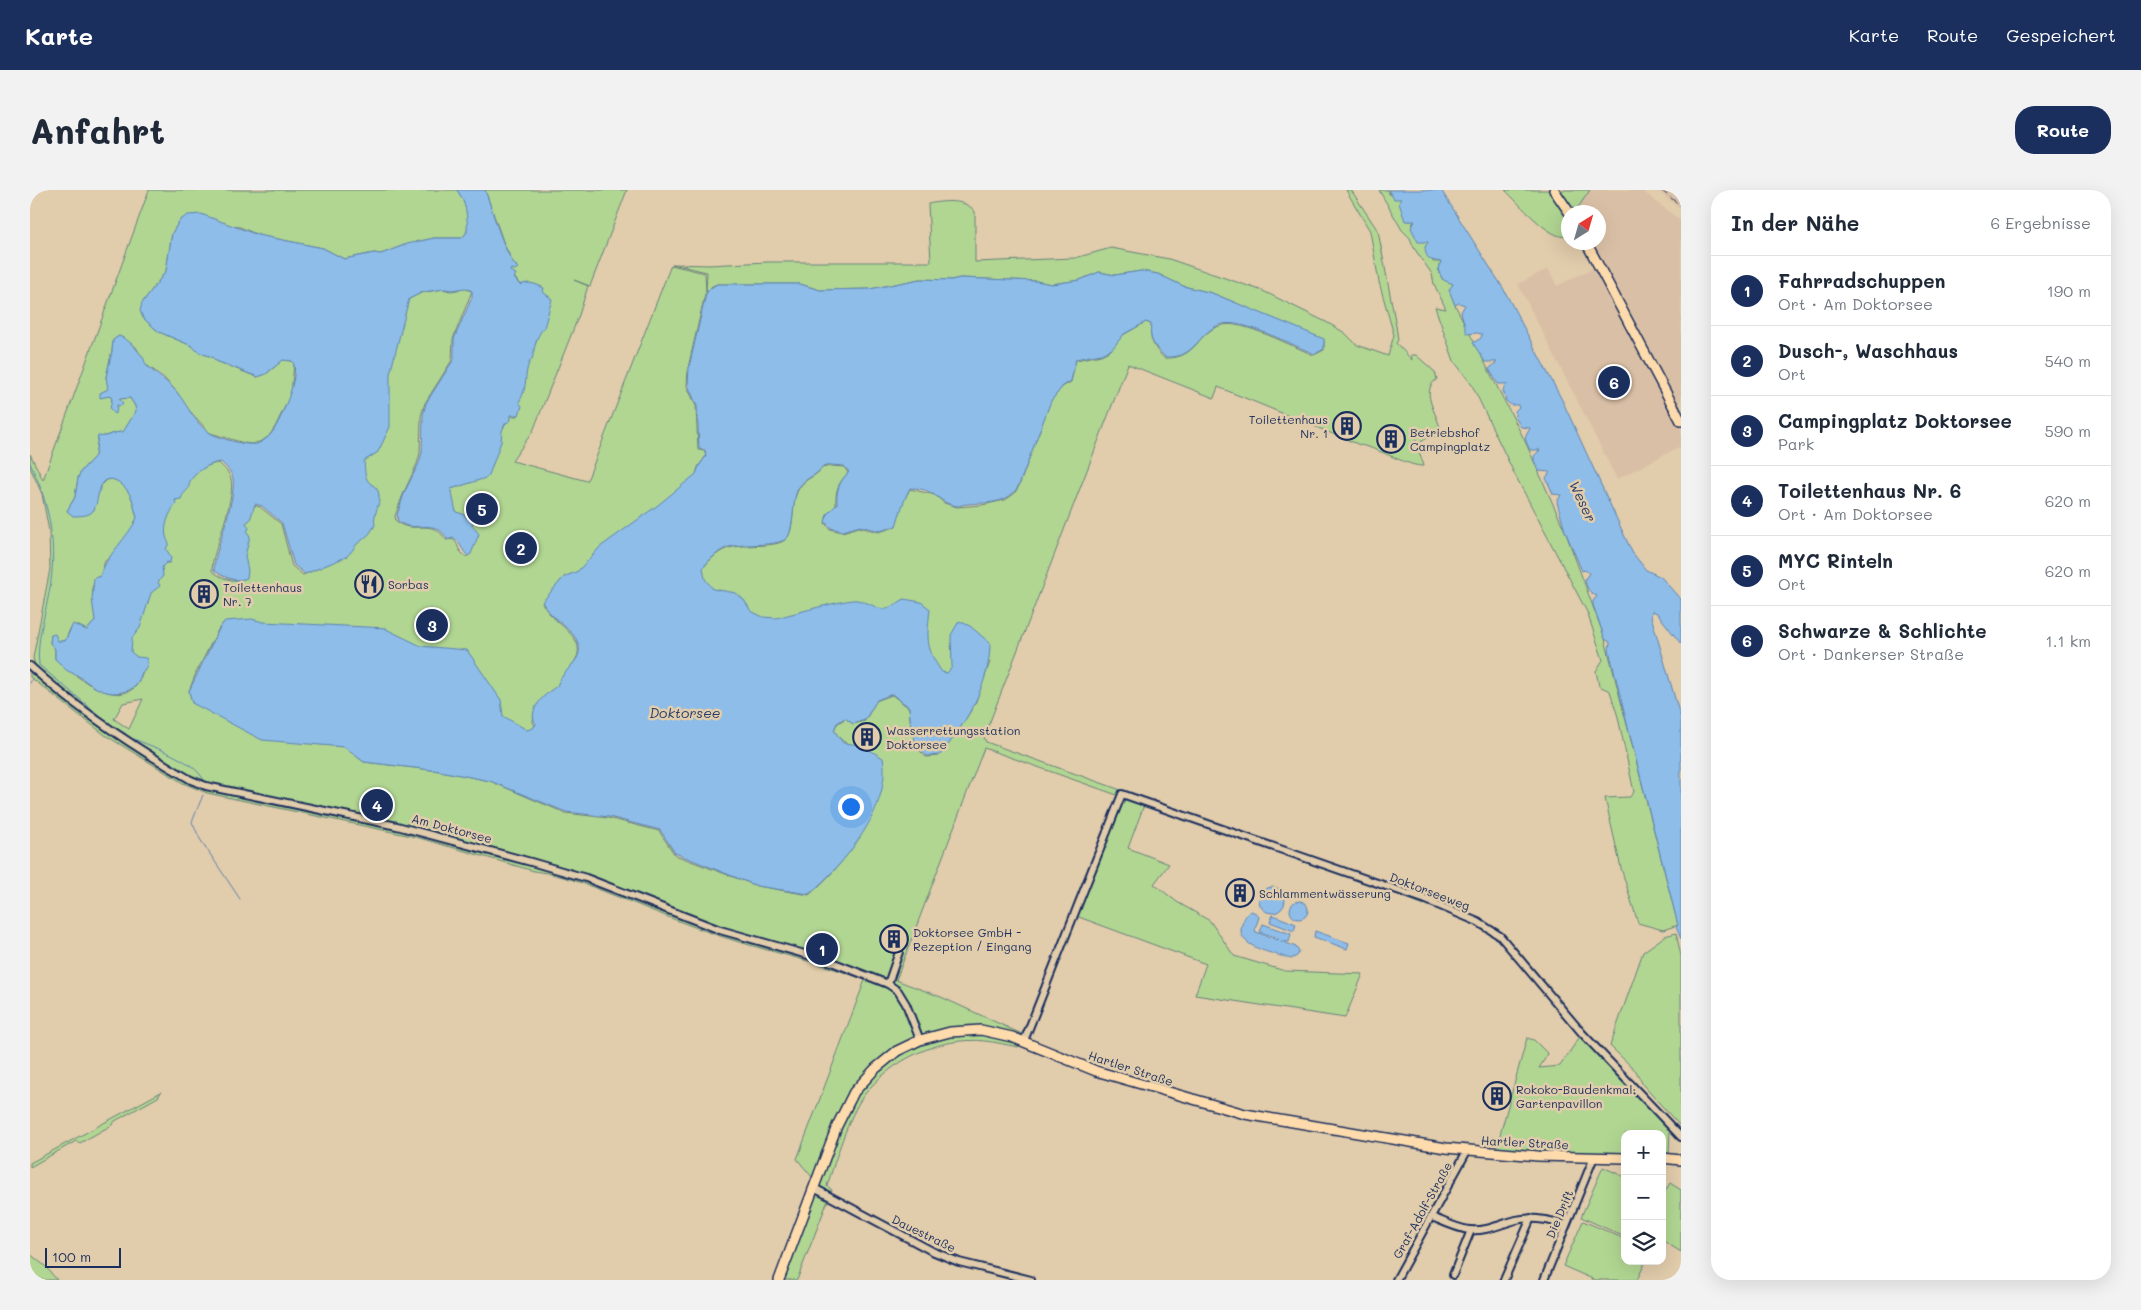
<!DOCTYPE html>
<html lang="de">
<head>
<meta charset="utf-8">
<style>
  :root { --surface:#fff; --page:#f2f2f3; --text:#1f2937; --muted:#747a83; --line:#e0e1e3; --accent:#1b2f5e }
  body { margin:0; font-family:Mali,sans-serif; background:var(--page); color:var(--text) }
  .controls { position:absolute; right:15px; bottom:15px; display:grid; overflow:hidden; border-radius:10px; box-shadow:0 5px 20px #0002 }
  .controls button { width:45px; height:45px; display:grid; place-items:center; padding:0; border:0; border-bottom:1px solid var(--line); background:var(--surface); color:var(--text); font:25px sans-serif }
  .compass { position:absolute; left:1531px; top:15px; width:45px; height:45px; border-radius:50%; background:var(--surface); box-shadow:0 5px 20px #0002; rotate:37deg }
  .scale { position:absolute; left:15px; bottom:12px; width:76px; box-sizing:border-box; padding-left:5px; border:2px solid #1b2f5e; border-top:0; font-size:14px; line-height:18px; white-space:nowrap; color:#1b2f5e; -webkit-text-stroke:4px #e1ccab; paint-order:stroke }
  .you { position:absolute; left:820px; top:616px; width:18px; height:18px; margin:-12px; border:4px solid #fff; border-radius:50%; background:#1a73e8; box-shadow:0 0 0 8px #1a73e833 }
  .badge { display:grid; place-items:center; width:32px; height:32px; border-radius:50%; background:var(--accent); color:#fff; font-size:16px; font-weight:700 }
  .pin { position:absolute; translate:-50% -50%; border:2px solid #fff; box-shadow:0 1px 5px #0006 }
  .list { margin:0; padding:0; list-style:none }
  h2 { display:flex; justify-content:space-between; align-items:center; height:65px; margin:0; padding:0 20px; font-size:21px }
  h2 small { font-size:16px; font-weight:400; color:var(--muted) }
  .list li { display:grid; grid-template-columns:32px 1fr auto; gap:15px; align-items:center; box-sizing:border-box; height:70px; padding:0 20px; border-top:1px solid var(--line) }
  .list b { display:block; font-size:19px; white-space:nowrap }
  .list p { margin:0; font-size:16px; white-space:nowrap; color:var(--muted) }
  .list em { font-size:16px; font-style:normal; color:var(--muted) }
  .icon { flex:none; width:28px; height:28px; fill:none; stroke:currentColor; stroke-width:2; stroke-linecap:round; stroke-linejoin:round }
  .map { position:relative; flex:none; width:1651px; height:1090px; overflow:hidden; border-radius:20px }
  header { display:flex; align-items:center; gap:30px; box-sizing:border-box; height:70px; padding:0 25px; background:var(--accent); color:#fff }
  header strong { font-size:24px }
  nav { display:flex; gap:28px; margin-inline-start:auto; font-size:18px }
  .intro { display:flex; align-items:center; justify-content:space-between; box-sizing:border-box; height:120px; padding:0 30px }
  h1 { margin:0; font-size:35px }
  .button { padding:12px 22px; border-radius:20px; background:var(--accent); color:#fff; font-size:18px; font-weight:700 }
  main { display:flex; gap:30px; padding:0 30px }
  aside { flex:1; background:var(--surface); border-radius:20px; box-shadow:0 5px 20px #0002 }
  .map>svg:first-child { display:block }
</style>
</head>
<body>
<header>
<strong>Karte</strong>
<nav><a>Karte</a><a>Route</a><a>Gespeichert</a></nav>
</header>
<div class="intro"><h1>Anfahrt</h1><a class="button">Route</a></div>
<main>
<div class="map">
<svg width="1651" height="1090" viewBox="0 0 1651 1090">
  <rect width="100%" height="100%" fill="#e1ccab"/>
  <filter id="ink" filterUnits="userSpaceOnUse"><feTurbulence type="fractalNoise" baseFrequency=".02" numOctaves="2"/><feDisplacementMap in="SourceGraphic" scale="10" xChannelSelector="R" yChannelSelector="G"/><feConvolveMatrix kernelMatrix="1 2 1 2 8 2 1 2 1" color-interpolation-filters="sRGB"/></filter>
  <g filter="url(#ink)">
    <g fill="#d9bfa5">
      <path d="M1548 0H1611L1651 31V218L1562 53 1568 52V22H1545Z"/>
      <path d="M1627 0H1651V8L1644 4 1651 10V19Z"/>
      <path d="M1568 76 1651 239V256L1587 289 1488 94 1518 79 1527 96Z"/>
    </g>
    <g fill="#b1d692" stroke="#668278" fill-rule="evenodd">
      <path d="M119 0H427C435 11 445 37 432 48H404L377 54 351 64 344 63 314 69 293 58 228 45 210 37 150 30 142 43 136 81 112 113 113 128 129 142 162 156 168 162 182 167 186 171 227 187 236 184 253 170 262 171 264 174 261 204 245 237 239 246 232 251 222 254 214 253 180 243 156 217 147 202 132 186 116 175 106 157 89 146 83 150 82 161 76 187 78 195V200L70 207 80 206 82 209 81 211 87 215 88 209 100 208 105 216 106 221 93 243C85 241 77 247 68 247L65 266 51 281 48 288 45 307 37 321 64 320C66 313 67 299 72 294 83 281 98 298 102 309 104 315 105 321 107 328L100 342 83 365 75 371 70 386 62 397 65 431 57 440 47 435 40 439 35 451H28L21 445 20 453 25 458V469C42 483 81 517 104 498 111 492 110 484 116 478L108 468 99 463 100 449 119 403 126 393 130 377 135 373H139V368L135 364V333L143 311 149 309C154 293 171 274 189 273 194 278 199 282 201 289 205 307 188 351 183 370L182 381C191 388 205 394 215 388L213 367 215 334 223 315 230 317 251 334 262 376 273 385 314 367 340 295 333 286 332 272 346 263 358 185 377 110 391 103 413 99 420 101 435 99 442 101 423 149 422 170 395 213 391 226 390 263 387 274 374 302 365 326 366 331C382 346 402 326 416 350 427 347 426 354 430 361 430 362 436 366 436 367L441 363C434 341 421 323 421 299L454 288 470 242 479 226H488L490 217 488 213 495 177 502 168 490 95 480 81 481 79 487 76 484 75 474 54 455 0H597L560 96 544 90 558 96 549 125 503 241 482 271 557 291 641 75 675 83 676 102 677 82 642 74 679 75 737 72H901L898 14C912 11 936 8 945 22V72L1045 68 1081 58 1139 69 1233 101 1298 133 1315 143 1327 155 1358 166 1364 145 1349 92 1340 41 1316 0H1321L1348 41 1366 136 1368 150 1366 153 1382 170 1381 165H1386L1405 182 1407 189C1387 203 1412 228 1411 246L1399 247 1389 253 1385 249 1394 276C1379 277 1348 258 1330 255L1188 197 1184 208 1098 174 954 547 956 552 1397 709 1394 715 1371 706 1365 702 1321 685 1314 686 1114 615 1098 658 1139 674 1124 694 1147 712 1180 731 1204 766 1255 781 1333 784 1315 828 1165 805 1176 774 1046 726 1091 614 1087 605 954 558 866 790 911 807 994 845 988 857C977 855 966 852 955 851 910 846 861 870 834 905 818 927 806 969 797 996L802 1000 767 1090H744L782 987 767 969 835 790C788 771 738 762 690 746 660 736 630 724 601 712 569 700 538 685 504 681L386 647 177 603 153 593 75 545 0 487V472L5 475 3 468 20 379 19 341 12 304 0 277V264L13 290ZM1111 81 1128 84 1153 96 1182 103 1294 150V160L1284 165C1263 157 1213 130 1193 135 1166 141 1168 170 1134 168 1123 157 1119 149 1121 134L1116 132 1093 145 1081 160 1071 165 1046 170 1041 192 1032 197 1020 212 989 296 984 304 975 310 952 315 927 317 914 313 905 305 880 299 873 312 865 337 849 342 829 337 812 342 800 339 795 333 797 324 806 315C805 301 808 293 818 283L814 277 801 276 792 278C785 289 772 287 766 305 762 316 764 343 756 349 746 359 711 353 696 359 686 363 679 371 672 379L674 390 682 400 732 428 746 429 861 418 911 484 918 485 923 478 960 472 945 514 925 546 909 566 896 567C881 554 881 537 879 518L862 505 846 511 835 531 823 534 816 528 807 534 804 540C809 550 814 553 826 556L841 627C825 657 805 683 779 705L727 696 645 665 629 641 578 628 535 623 460 591 410 581 334 572 314 557 275 553 162 513 159 501 166 483 189 438 194 432 225 433 390 457 472 527 497 541 503 539 505 535 503 533C503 517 513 505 527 497 531 485 540 479 546 469 556 450 531 437 521 425 517 422 515 417 512 413L534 387 547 382 666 285 668 277 676 266 674 261 668 260 666 216 657 196 658 178 675 104 682 96 687 94H770L790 100 840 99 890 89 921 90 930 88 1006 91 1022 94 1050 90 1069 82 1085 85ZM113 509 99 539 84 529 93 513Z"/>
      <path d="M1349 0H1358L1359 4 1371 9 1377 31H1385L1382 34 1398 52 1403 72H1411L1408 79 1412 89 1423 94 1420 102 1425 115 1494 249 1535 341 1575 449 1648 735 1633 740 1608 733 1591 678 1575 608 1600 607 1604 602 1588 527 1580 501 1569 496 1566 481 1573 470 1557 422 1484 283 1442 195 1424 171 1405 117 1416 119 1404 94 1402 84 1384 58 1380 48 1372 40Z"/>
      <path d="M1475 0H1560L1547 19 1549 22H1538V46C1521 52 1488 12 1475 0Z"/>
      <path d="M1646 743 1651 766V937L1613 895 1606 881 1580 856 1613 762 1635 746Z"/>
      <path d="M1551 845 1581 880 1640 940 1639 965H1632V944H1595V964L1466 959 1497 848 1504 850 1518 864 1509 878 1530 876Z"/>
      <path d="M131 902 128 907 85 931 82 935 50 953 46 951 0 977V973Z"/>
      <path d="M1573 977 1595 987V1047L1551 1027Z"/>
      <path d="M1640 993 1651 1000V1062L1632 1050V1007Z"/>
      <path d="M1553 1031 1595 1049V1071H1616L1607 1090H1565L1533 1076Z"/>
      <path d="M0 1064 15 1076 27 1090H0Z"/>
    </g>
    <g fill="#8dbde8" stroke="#5f84b1">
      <path d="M427 0H455C462 18 475 68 488 78L485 80 481 79 480 81 486 84 484 88 490 95C498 91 506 94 514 98L513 102 522 109 514 138C506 145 504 160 502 170L500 171C493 185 499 196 489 212L492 216 489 225H481V230L475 234 472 241 471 252 459 285 456 288 421 299 426 322 433 324 443 333 442 335 449 344 441 364 438 366C431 360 431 351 422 348L418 350C404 325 384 345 368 331L367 325 375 301 389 273 392 262 393 225 396 213 424 169V149L442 107V101L435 98 422 100 415 99 393 102 379 109 360 184V237L348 262 334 271C335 278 334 285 338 291 342 296 348 296 349 305 351 315 342 325 345 335 338 347 337 346 327 354 323 359 321 363 316 367L275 384 264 375 252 333 232 316 225 314 220 330 216 333 219 338 217 342 220 346 215 366 218 381 217 388C206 393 193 387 184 380L185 370C190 350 206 306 203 288 201 281 196 277 191 272 179 273 167 281 160 291 159 294 159 297 158 299 155 303 153 303 151 309L145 310 146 314C138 324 131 342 139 353L136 359 141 367 140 373 137 372 132 377 133 386 128 392 130 396 121 403 110 438 102 448 101 462 107 467 116 468C121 477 113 478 111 485 108 494 106 498 96 501 77 507 65 498 50 487 46 484 41 483 36 480 33 477 29 472 25 469V459L20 453 21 445 25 444 28 451H35L43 434 57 440 65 431 62 409 64 388 70 386C77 364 97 349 107 328 105 321 104 315 102 309 98 298 80 279 71 296 67 304 68 316 62 322 58 326 49 326 43 326L37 321 45 307 48 288 51 281 65 266 68 246C77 248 85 241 93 242L106 221 105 216 100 208 89 209 93 213 91 216 87 215 86 224H85L80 219 82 209 80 206 70 208V203L78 199 76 187 82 161 83 150 89 146C100 150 107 159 114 169 114 170 116 175 117 176 126 184 137 191 146 201 157 214 166 236 182 244 192 249 217 256 227 254 231 252 237 249 240 245 249 236 272 182 262 171L253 170 236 184 228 187 186 171 182 167 168 162 162 156 129 142 113 128 110 121 112 113 136 81 142 43 150 30 158 25 171 24 228 45 293 58 314 69 344 63 351 64 377 54 404 48H432L437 42C438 27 436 12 427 0Z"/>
      <path d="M1358 0H1411L1473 98 1532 210 1602 362 1616 380 1631 387 1651 410V454L1627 423 1622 421 1621 426 1651 529V749L1646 737 1648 735C1625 643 1601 552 1579 460L1580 452 1575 449 1563 415V411L1567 406C1559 403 1556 397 1555 389L1559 383 1555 380 1552 381 1535 341 1527 312 1531 305 1523 304 1516 288 1520 282 1509 281 1504 271V266L1510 260H1500C1493 246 1495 249 1500 238L1491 237 1485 227V221L1489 217 1488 215H1481L1476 211 1473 200 1477 194H1468L1459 179 1467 172H1455L1443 153 1451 148 1452 144 1447 143 1437 144 1431 122 1435 115 1429 113 1425 115 1419 100 1423 94C1412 89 1413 92 1408 79L1411 72C1400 70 1396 70 1395 57L1398 52H1388L1381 38 1385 31H1375L1369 13 1371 9H1364Z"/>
      <path d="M1111 81 1128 84 1153 96 1182 103 1294 149V159L1285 164C1264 156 1213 129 1193 134 1167 140 1168 169 1135 167 1123 155 1119 150 1121 134L1116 132 1094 144 1082 159 1071 164 1046 169 1041 191 1033 196 1021 211 989 295C978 315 959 312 938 314 934 314 930 316 927 316 907 313 906 298 880 298 874 309 870 323 866 336L850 341 830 336 813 341 801 338 795 332 798 323 807 314C806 300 809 292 819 282L814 276 801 275 792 277C786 288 771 287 766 304 763 314 763 342 757 348 746 358 712 352 696 358 687 362 679 370 673 378L675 389 683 399 706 403 714 410 721 421 733 427 746 428C759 425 819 408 827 410 850 415 848 427 874 409L891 412 900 419C897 448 895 458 912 482L917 483 922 477 921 445 929 431 940 436 960 453C960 495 936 533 910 565L897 566C881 553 881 536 879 517L862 504 847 510 835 530 823 534 815 528 807 533 804 540 813 553 831 555 853 568C862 617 814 675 779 704L727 696 645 663 630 640 579 627 536 622 460 591 410 581 334 572 314 557 232 550 162 513 159 501 190 437 195 431 222 429 233 432 357 438 356 439 391 456 437 460 471 510 473 526 497 540 503 538 506 534C496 520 516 503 527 496 531 484 541 478 547 468 557 449 532 436 521 424 518 421 515 416 512 412L534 387 548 381 570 357 628 315 666 284 669 276 676 266 675 260 669 259 667 216 658 195 659 177 676 104 679 99 687 94H770L790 100 840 99 890 89 921 90 930 88 1006 91 1022 94 1050 90 1069 82 1085 85Z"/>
      <circle cx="1242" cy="710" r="13"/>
      <circle cx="1269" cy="720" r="9"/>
      <path d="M1221 721 1226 723 1229 727 1225 739 1226 742 1248 750V748L1230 742 1233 734 1261 744 1259 752 1251 751 1266 757 1269 762 1267 766 1261 769C1245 763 1204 758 1212 734 1214 729 1216 724 1221 721Z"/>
      <path d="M1243 725 1266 734 1264 741 1240 732Z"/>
      <path d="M1285 741 1319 753 1317 759 1284 747Z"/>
    </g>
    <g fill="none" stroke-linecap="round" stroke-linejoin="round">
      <g stroke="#5f84b1" stroke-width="1">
        <path d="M0 273C20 314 28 357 19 403 15 426 6 451 9 475L82 536 96 544"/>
        <path d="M0 493 2 489"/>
        <path d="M104 549C127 559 164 569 175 592"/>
        <path d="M173 605 162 632 170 649 210 709"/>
      </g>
      <defs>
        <g id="minor">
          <path d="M0 476C49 521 104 557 161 590L176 596 367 636 501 672 556 688 690 740 799 771 858 794 868 801 876 814 890 850"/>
          <path d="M858 794 869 762"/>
          <path d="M994 851 1092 604 1396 710 1448 732 1470 746 1552 843 1651 947"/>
          <path d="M784 998 902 1061 929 1072 1001 1090"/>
          <path d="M1402 1027C1414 1032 1426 1038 1439 1040 1455 1042 1471 1034 1486 1030 1502 1026 1520 1030 1536 1035"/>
          <path d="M1423 1085 1441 1040"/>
          <path d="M1366 1090 1437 961"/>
          <path d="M1474 1090 1501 1028"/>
          <path d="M1514 1090 1564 967"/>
        </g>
        <g id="major">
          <path d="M1524 0 1539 22"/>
          <path d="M1556 52 1651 231"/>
          <path d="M1632 968 1651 970"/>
          <path d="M749 1090 807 936 824 902 845 879 867 861 890 850 920 842 951 840 982 847 1066 881 1215 924 1416 958 1508 966 1595 968"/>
        </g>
      </defs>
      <use href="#minor" stroke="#1b2f5e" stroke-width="10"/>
      <use href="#major" stroke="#1b2f5e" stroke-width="12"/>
      <use href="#minor" stroke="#e1ccab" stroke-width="6"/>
      <use href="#major" stroke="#fddbac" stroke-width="9"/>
      <path stroke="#1b2f5e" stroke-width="1" stroke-dasharray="8 4" stroke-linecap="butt" d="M1631 0 1651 16"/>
    </g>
  </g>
  <defs>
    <symbol id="building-ring" viewBox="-11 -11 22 22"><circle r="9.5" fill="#e1ccab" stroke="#1b2f5e" stroke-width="1.5"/><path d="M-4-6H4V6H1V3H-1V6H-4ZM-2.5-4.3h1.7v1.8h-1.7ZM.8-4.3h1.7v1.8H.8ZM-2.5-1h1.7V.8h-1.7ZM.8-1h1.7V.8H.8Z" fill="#1b2f5e"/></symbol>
    <symbol id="restaurant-ring" viewBox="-11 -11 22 22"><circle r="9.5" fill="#e1ccab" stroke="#1b2f5e" stroke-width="1.5"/><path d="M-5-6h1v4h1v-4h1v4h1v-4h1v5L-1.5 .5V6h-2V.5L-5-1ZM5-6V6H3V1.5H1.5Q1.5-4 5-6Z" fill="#1b2f5e"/></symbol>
  </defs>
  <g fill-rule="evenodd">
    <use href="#building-ring" x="1301" y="220" width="32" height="32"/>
    <use href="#building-ring" x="1345" y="233" width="32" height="32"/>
    <use href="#restaurant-ring" x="323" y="378" width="32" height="32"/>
    <use href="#building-ring" x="158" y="388" width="32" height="32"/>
    <use href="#building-ring" x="821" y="531" width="32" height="32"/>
    <use href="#building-ring" x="1194" y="687" width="32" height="32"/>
    <use href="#building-ring" x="848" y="733" width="32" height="32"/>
    <use href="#building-ring" x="1451" y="890" width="32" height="32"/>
  </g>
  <g text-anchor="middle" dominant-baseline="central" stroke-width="5" stroke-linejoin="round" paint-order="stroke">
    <g font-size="12" fill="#1b2f5e" stroke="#e1ccab" text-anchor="start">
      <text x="1298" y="229" text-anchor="end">Toilettenhaus<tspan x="1298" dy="14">Nr. 1</tspan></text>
      <text x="1380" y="242">Betriebshof<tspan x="1380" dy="14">Campingplatz</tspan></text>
      <text x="358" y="394">Sorbas</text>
      <text x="193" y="397">Toilettenhaus<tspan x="193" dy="14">Nr. 7</tspan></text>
      <text x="856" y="540">Wasserrettungsstation<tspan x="856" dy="14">Doktorsee</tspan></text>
      <text x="1229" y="703">Schlammentwässerung</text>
      <text x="883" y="742">Doktorsee GmbH -<tspan x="883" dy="14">Rezeption / Eingang</tspan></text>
      <text x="1486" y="899">Rokoko-Baudenkmal:<tspan x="1486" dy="14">Gartenpavillon</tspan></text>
    </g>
    <g font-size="12" fill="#1b2f5e" stroke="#e1ccab">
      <text transform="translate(422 638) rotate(15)">Am Doktorsee</text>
      <text transform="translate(1400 701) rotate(21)">Doktorseeweg</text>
      <text transform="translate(1101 878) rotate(18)">Hartler Straße</text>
      <text transform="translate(1495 952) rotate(3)">Hartler Straße</text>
      <text transform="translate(1392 1020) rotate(-61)">Graf-Adolf-Straße</text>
      <text transform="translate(1529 1024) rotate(-67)">Die Drift</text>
      <text transform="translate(894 1043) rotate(26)">Dauestraße</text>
    </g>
    <g font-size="14" font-style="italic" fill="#263d6c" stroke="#e1ccab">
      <text transform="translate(1553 311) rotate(65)">Weser</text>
      <text x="655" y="522">Doktorsee</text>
    </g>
  </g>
</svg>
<div class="controls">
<button>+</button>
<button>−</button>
<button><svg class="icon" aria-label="layers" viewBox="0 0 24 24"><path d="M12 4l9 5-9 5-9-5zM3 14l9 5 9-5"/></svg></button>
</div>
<svg class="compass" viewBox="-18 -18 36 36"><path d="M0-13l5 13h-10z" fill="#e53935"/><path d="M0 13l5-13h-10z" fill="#747a83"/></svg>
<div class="scale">100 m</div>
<div class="you"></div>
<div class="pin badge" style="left:792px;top:759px">1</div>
<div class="pin badge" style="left:491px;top:358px">2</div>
<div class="pin badge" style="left:402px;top:435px">3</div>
<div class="pin badge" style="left:347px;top:615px">4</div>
<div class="pin badge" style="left:452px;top:319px">5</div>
<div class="pin badge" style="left:1584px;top:192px">6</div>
</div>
<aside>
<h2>In der Nähe<small>6 Ergebnisse</small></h2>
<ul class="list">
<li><span class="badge">1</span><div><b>Fahrradschuppen</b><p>Ort · Am Doktorsee</p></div><em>190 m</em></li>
<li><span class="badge">2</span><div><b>Dusch-, Waschhaus</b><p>Ort</p></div><em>540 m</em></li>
<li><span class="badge">3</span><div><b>Campingplatz Doktorsee</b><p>Park</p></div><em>590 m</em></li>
<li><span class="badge">4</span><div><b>Toilettenhaus Nr. 6</b><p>Ort · Am Doktorsee</p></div><em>620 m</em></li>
<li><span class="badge">5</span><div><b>MYC Rinteln</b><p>Ort</p></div><em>620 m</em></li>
<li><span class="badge">6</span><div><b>Schwarze &amp; Schlichte</b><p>Ort · Dankerser Straße</p></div><em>1.1 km</em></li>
</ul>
</aside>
</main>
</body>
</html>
